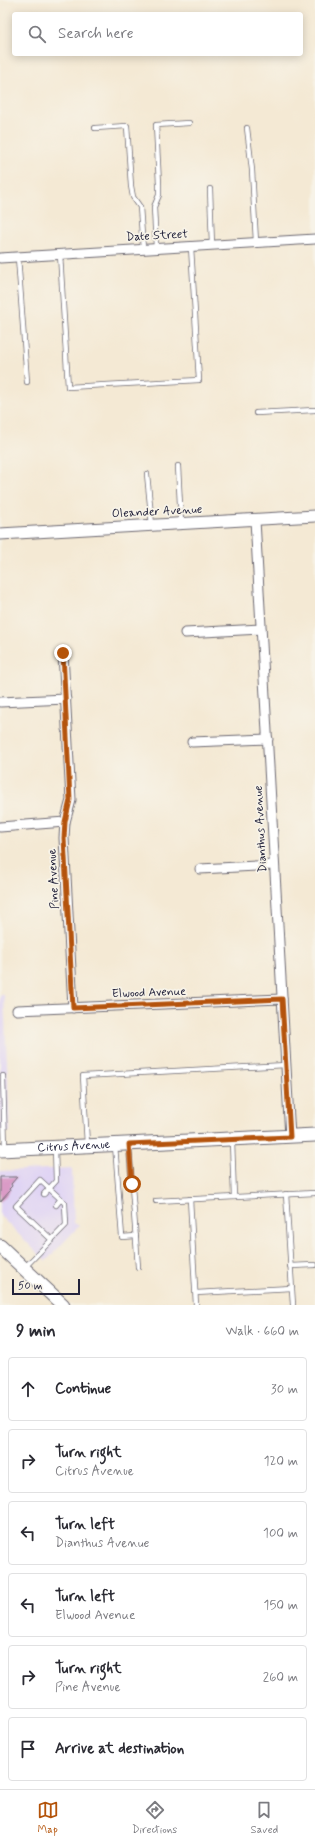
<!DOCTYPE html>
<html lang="en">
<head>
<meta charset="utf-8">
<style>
  :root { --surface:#fff; --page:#f7f7f7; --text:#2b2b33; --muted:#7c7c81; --line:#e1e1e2; --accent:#b45309 }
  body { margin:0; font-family:Mynerve,sans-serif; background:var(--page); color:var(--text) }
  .scale { position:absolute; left:12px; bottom:10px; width:68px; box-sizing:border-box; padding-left:4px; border:2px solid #22223b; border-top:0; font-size:11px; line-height:14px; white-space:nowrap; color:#22223b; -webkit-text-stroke:3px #f7f3e8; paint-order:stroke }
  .stop { position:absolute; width:12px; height:12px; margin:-9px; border:3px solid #b45309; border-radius:50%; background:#fff }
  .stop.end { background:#b45309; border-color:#fff; box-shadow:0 1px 4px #0008 }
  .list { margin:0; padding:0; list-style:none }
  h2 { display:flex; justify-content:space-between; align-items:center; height:52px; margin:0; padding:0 16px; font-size:17px }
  h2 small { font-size:13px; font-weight:400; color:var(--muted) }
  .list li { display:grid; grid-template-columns:26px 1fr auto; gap:12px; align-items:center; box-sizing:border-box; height:64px; margin:0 8px 8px; padding:0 8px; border:1px solid var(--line); border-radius:4px }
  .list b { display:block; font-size:15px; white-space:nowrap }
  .list p { margin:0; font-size:13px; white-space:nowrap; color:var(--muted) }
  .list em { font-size:13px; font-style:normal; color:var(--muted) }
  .icon { flex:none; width:22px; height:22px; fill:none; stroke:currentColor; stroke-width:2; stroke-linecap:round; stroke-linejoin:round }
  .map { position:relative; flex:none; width:315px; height:1305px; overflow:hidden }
  .search { position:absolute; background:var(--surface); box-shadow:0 2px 10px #0003; left:12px; right:12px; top:12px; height:44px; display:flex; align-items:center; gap:10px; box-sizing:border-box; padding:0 14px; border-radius:4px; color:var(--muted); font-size:15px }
  .sheet { height:484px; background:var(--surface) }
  nav { display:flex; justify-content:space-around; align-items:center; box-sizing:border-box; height:56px; border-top:1px solid var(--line); background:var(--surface); font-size:11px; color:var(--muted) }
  nav a { display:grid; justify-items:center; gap:2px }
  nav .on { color:var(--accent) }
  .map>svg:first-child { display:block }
</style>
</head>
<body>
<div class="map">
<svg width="315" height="1305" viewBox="0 0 315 1305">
  <rect width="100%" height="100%" fill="#f7f3e8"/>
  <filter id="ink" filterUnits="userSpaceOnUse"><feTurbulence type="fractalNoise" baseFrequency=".025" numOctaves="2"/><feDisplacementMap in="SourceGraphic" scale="8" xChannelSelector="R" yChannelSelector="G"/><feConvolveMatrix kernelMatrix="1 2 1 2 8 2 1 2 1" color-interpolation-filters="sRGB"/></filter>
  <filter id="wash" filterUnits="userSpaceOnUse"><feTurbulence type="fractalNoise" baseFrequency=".012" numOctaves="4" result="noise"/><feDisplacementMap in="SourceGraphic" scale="16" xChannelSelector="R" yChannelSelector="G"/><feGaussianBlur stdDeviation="0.9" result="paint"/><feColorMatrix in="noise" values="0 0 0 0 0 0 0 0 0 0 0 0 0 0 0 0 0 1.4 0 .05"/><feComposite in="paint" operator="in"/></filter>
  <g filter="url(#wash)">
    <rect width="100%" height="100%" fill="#f4e9d4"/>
    <g fill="#e0d4f4">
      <path d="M0 995H4L10 1132H0Z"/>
      <path d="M72 1168 74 1223 79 1226 46 1261 0 1216V1171Z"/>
    </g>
    <g id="blocks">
      <path fill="#da9bc6" d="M0 1177H17L11 1184 12 1186 9 1189 10 1191 0 1202Z"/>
    </g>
  </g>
  <g filter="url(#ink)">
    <use href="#blocks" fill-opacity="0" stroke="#6c6871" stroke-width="1"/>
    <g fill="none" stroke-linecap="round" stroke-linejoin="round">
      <defs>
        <g id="service">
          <path d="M95 128 127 126 131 186 133 197 140 207 143 249"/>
          <path d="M247 128 252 170 256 242"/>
          <path d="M210 189 212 245"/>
          <path d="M156 248 154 207 159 195V184L156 125 189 123"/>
          <path d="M60 254 68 387 199 380 191 247"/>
          <path d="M18 257 27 382"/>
          <path d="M256 413 315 410"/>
          <path d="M178 466 181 524"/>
          <path d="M147 474 152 525"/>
          <path d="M3 1076 5 1148"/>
          <path d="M232 1141 234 1197"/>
          <path d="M87 1144 83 1076 286 1065"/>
          <path d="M115 1145 122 1237 136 1236"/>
          <path d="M129 1146 138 1267"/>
          <path d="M44 1194 56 1181 55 1148"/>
          <path d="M286 1194 293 1305"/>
          <path d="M190 1199 196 1305"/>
          <path d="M156 1201 315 1193"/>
          <path d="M56 1205 61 1199"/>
          <path d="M290 1266 315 1265"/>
          <path d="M25 1267 66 1225 65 1203 40 1180 16 1206 52 1240"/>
          <path d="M196 1293 292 1288"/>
        </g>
        <g id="minor">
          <path d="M0 258 315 239"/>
          <path d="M255 520 290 1137"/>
          <path d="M185 633 261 629"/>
          <path d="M63 653 71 800 65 822 64 838 73 1008"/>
          <path d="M0 702 66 699"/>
          <path d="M192 742 268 739"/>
          <path d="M0 827 65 822"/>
          <path d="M200 869 274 865"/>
          <path d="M17 1010 282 999"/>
        </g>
        <path id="tertiary" d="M0 534 315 516"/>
        <g id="secondary">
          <path id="s1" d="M0 1150 315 1135"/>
          <path d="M0 1246 63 1305"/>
        </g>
      </defs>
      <use href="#service" stroke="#6c6871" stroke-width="6"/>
      <use href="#minor" stroke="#6c6871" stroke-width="11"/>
      <use href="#tertiary" stroke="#6c6871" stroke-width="13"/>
      <use href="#secondary" stroke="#6c6871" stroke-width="15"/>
      <use href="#service" stroke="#fff" stroke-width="4.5"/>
      <use href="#minor" stroke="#fff" stroke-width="9"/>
      <use href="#tertiary" stroke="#fff" stroke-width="11"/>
      <use href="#secondary" stroke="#fff" stroke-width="13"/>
    </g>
  </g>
  <g fill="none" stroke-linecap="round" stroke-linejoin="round" filter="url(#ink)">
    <path stroke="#b45309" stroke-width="5" d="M63 653 70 800 65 822 64 838 73 1008 282 999 290 1137 129 1144 132 1184"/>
  </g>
  <g text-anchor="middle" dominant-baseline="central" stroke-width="3.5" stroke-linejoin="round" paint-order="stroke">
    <g font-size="12" fill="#22223b" stroke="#f7f3e8">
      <text transform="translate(157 236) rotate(-3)">Date Street</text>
      <text transform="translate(157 512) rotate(-3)">Oleander Avenue</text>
      <text transform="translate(261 829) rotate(-93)">Dianthus Avenue</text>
      <text transform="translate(54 879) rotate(-93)">Pine Avenue</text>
      <text transform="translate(149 993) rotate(-2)">Elwood Avenue</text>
      <text stroke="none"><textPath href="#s1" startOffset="74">Citrus Avenue</textPath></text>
    </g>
  </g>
</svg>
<div class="scale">50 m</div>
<div class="stop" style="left:132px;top:1184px"></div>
<div class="stop end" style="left:63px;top:653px"></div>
<div class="search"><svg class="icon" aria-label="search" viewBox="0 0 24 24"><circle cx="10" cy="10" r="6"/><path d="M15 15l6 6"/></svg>Search here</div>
</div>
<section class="sheet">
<h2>9 min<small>Walk · 660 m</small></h2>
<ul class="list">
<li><svg class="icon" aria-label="ahead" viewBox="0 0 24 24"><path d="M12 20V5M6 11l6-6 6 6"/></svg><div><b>Continue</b></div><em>30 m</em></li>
<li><svg class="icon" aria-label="right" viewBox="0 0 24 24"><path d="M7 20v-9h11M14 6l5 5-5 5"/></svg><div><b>Turn right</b><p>Citrus Avenue</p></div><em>120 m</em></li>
<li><svg class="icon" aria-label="left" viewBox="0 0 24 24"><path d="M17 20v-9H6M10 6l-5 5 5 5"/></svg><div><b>Turn left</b><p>Dianthus Avenue</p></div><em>100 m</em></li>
<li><svg class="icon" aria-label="left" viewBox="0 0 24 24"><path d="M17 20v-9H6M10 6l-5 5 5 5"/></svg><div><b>Turn left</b><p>Elwood Avenue</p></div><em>150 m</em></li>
<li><svg class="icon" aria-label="right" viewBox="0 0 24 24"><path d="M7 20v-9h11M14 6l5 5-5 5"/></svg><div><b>Turn right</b><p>Pine Avenue</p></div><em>260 m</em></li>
<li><svg class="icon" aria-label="arrive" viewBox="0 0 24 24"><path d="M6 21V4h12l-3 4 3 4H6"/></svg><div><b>Arrive at destination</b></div></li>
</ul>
</section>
<nav>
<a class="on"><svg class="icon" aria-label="map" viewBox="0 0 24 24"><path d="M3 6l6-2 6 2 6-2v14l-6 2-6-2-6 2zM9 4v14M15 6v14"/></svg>Map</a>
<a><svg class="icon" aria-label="directions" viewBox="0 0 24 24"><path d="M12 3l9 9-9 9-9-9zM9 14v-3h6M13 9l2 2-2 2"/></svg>Directions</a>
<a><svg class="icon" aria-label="saved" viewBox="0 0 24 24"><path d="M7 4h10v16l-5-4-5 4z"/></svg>Saved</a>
</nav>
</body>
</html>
